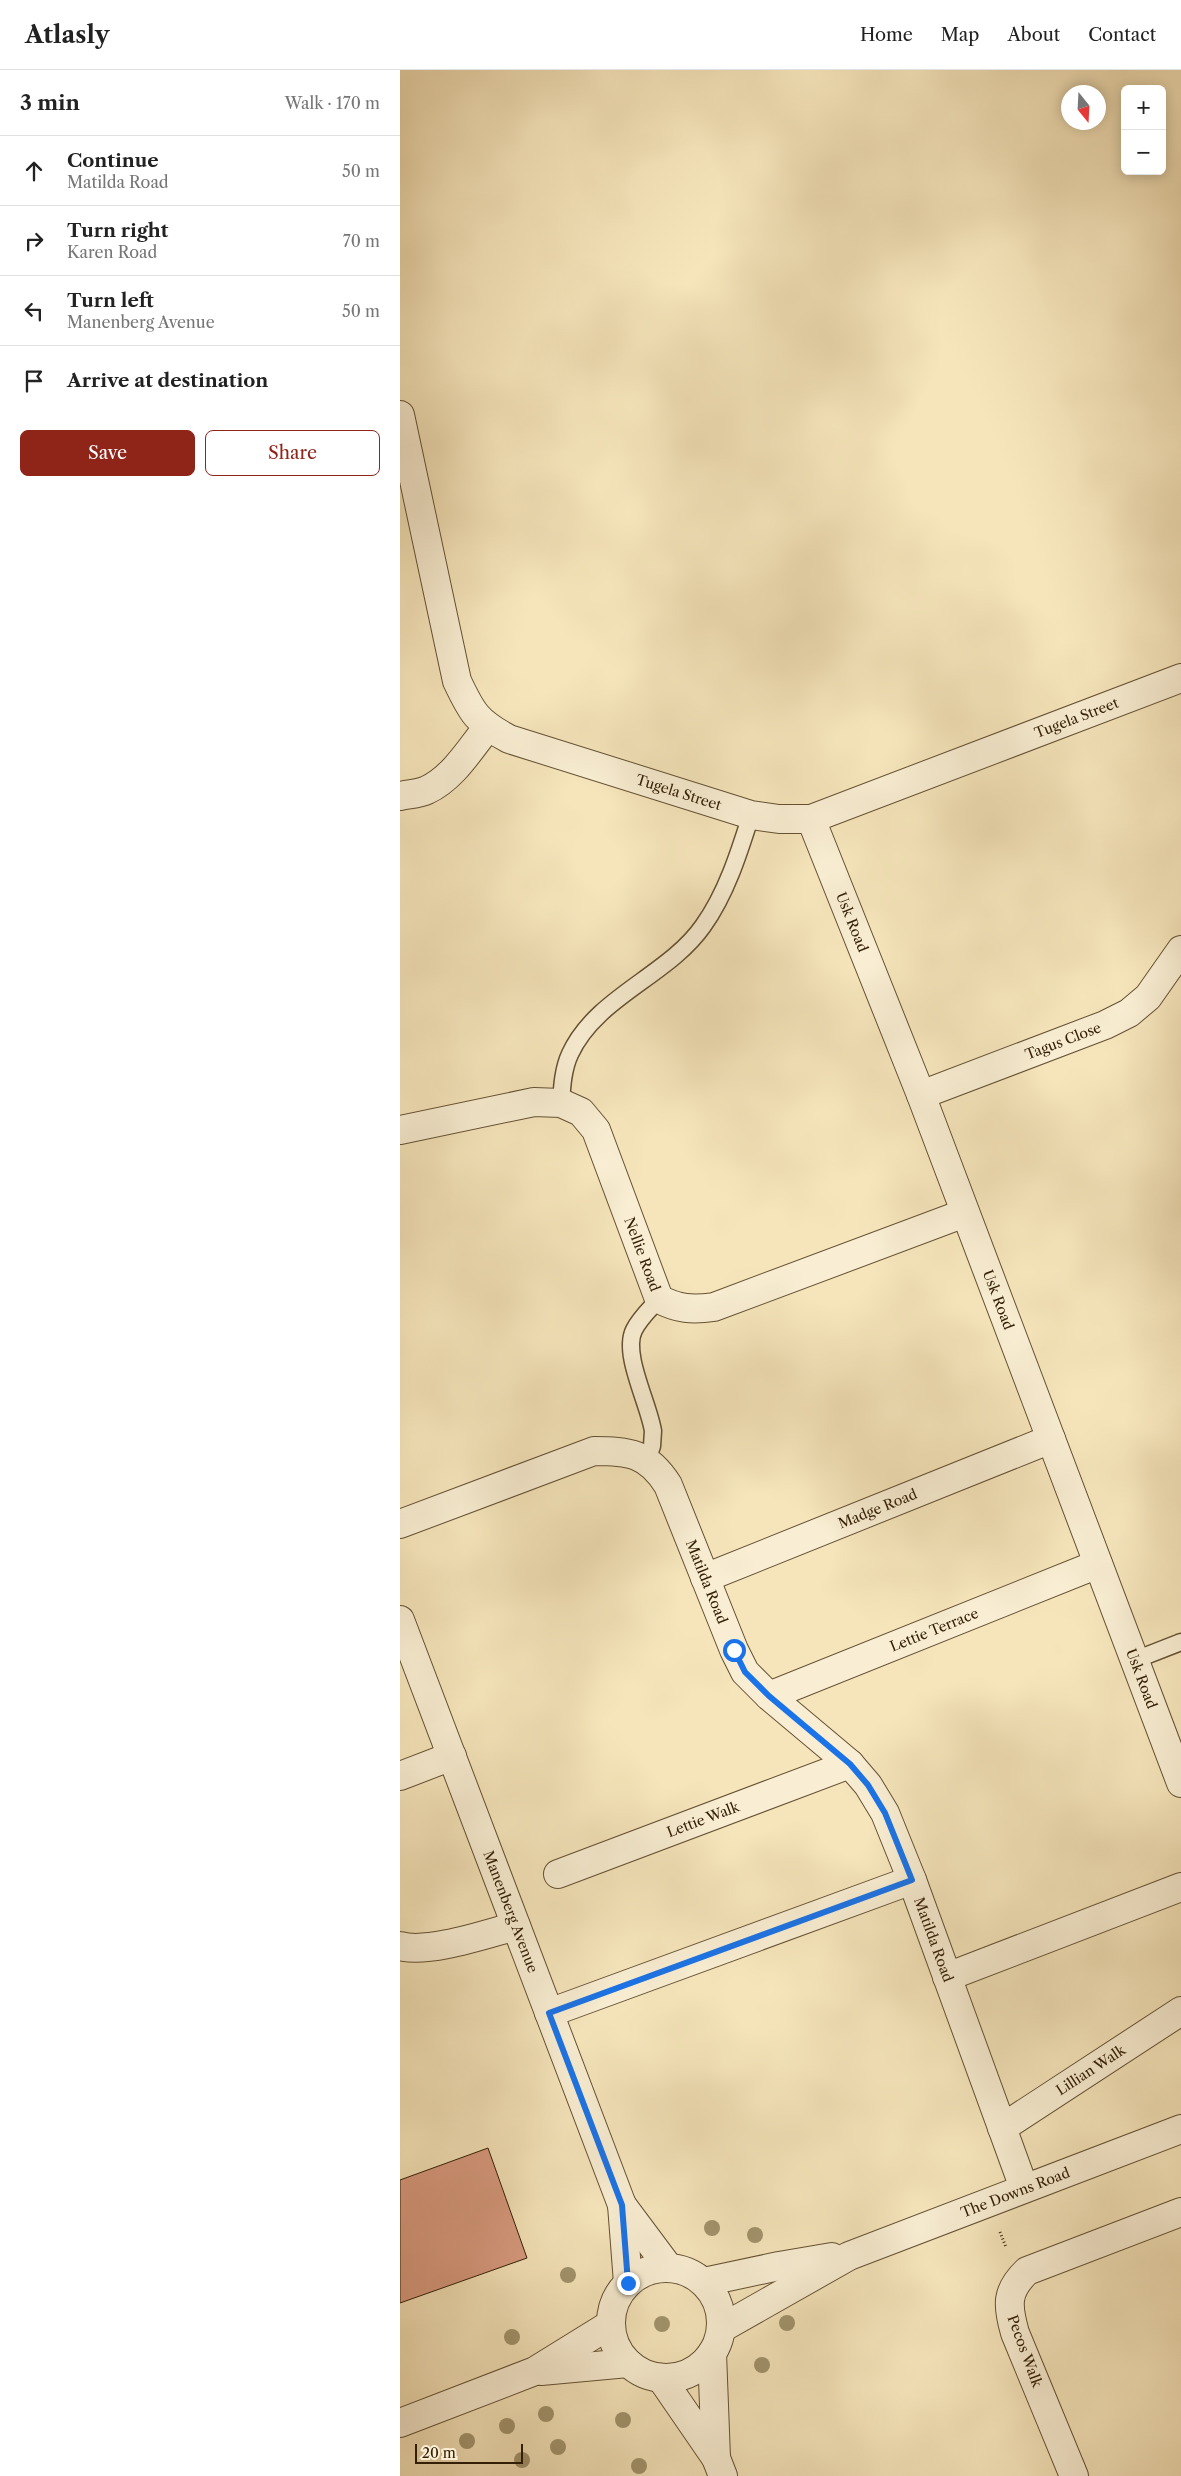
<!DOCTYPE html>
<html lang="en">
<head>
<meta charset="utf-8">
<style>
  :root { --surface:#fff; --page:#f2f2f2; --text:#222; --muted:#767676; --line:#e0e0e0; --accent:#8f2418 }
  body { margin:0; font-family:"Libre Caslon Text",serif; background:var(--page); color:var(--text) }
  .controls { position:absolute; right:15px; top:15px; display:grid; overflow:hidden; border-radius:8px; box-shadow:0 2px 12px #0003 }
  .controls button { width:45px; height:45px; display:grid; place-items:center; padding:0; border:0; border-bottom:1px solid var(--line); background:var(--surface); color:var(--text); font:25px sans-serif }
  .compass { position:absolute; left:661px; top:15px; width:45px; height:45px; border-radius:50%; background:var(--surface); box-shadow:0 2px 12px #0003; rotate:162deg }
  .scale { position:absolute; left:15px; bottom:12px; width:108px; box-sizing:border-box; padding-left:5px; border:2px solid #332006; border-top:0; font-size:14px; line-height:18px; white-space:nowrap; color:#332006; -webkit-text-stroke:4px #f9eed3; paint-order:stroke }
  .stop { position:absolute; width:15px; height:15px; margin:-11px; border:4px solid #1a73e8; border-radius:50%; background:#fff }
  .stop.end { background:#1a73e8; border-color:#fff; box-shadow:0 1px 5px #0008 }
  .list { margin:0; padding:0; list-style:none }
  h2 { display:flex; justify-content:space-between; align-items:center; height:65px; margin:0; padding:0 20px; font-size:21px }
  h2 small { font-size:16px; font-weight:400; color:var(--muted) }
  .list li { display:grid; grid-template-columns:32px 1fr auto; gap:15px; align-items:center; box-sizing:border-box; height:70px; padding:0 20px; border-top:1px solid var(--line) }
  .list b { display:block; font-size:19px; white-space:nowrap }
  .list p { margin:0; font-size:16px; white-space:nowrap; color:var(--muted) }
  .list em { font-size:16px; font-style:normal; color:var(--muted) }
  .actions { display:flex; gap:10px; padding:15px 20px }
  .actions a { flex:1; padding:11px 0; border:1px solid var(--accent); border-radius:8px; text-align:center; font-size:18px; color:var(--accent) }
  .actions .main { background:var(--accent); color:#fff }
  .icon { flex:none; width:28px; height:28px; fill:none; stroke:currentColor; stroke-width:2; stroke-linecap:round; stroke-linejoin:round }
  .map { position:relative; flex:none; width:781px; height:2406px; overflow:hidden }
  header { display:flex; align-items:center; gap:30px; box-sizing:border-box; height:70px; padding:0 25px; background:var(--surface); border-bottom:1px solid var(--line) }
  header strong { font-size:24px }
  nav { display:flex; gap:28px; margin-inline-start:auto; font-size:18px }
  main { display:flex }
  aside { flex:1; background:var(--surface) }
  .map>svg:first-child { display:block }
</style>
</head>
<body>
<header>
<strong>Atlasly</strong>
<nav><a>Home</a><a>Map</a><a>About</a><a>Contact</a></nav>
</header>
<main>
<aside>
<h2>3 min<small>Walk · 170 m</small></h2>
<ul class="list">
<li><svg class="icon" aria-label="ahead" viewBox="0 0 24 24"><path d="M12 20V5M6 11l6-6 6 6"/></svg><div><b>Continue</b><p>Matilda Road</p></div><em>50 m</em></li>
<li><svg class="icon" aria-label="right" viewBox="0 0 24 24"><path d="M7 20v-9h11M14 6l5 5-5 5"/></svg><div><b>Turn right</b><p>Karen Road</p></div><em>70 m</em></li>
<li><svg class="icon" aria-label="left" viewBox="0 0 24 24"><path d="M17 20v-9H6M10 6l-5 5 5 5"/></svg><div><b>Turn left</b><p>Manenberg Avenue</p></div><em>50 m</em></li>
<li><svg class="icon" aria-label="arrive" viewBox="0 0 24 24"><path d="M6 21V4h12l-3 4 3 4H6"/></svg><div><b>Arrive at destination</b></div></li>
</ul>
<div class="actions"><a class="main">Save</a><a>Share</a></div>
</aside>
<div class="map">
<svg width="781" height="2406" viewBox="0 0 781 2406">
  <rect width="100%" height="100%" fill="#f6e5bb"/>
  <filter id="stains"><feTurbulence type="fractalNoise" baseFrequency=".004" numOctaves="4"/><feColorMatrix values="0 0 0 0 .2 0 0 0 0 .09 0 0 0 0 .02 0 0 0 .5 -.17"/></filter>
  <radialGradient id="worn" r=".72"><stop offset=".6" stop-color="#630" stop-opacity="0"/><stop offset="1" stop-color="#630" stop-opacity=".3"/></radialGradient>
  <path fill="#d99c81" stroke="#332006" d="M88 2078 127 2188 0 2233V2110Z"/>
  <g fill="none" stroke-linecap="round" stroke-linejoin="round">
    <defs>
      <g id="service">
        <path d="M161 1033C162 1017 163 999 170 984 196 927 268 906 303 856 326 824 339 783 351 745"/>
        <path d="M247 1390 252 1376 253 1361C249 1334 222 1284 234 1260 240 1248 250 1239 259 1229"/>
        <path d="M735 1590 781 1572"/>
      </g>
      <g id="minor">
        <path id="s1" d="M0 345 57 611C72 643 77 652 109 669L351 745 379 749H411L781 608"/>
        <path d="M0 726C9 724 19 724 27 720 53 708 70 679 87 658"/>
        <path id="s2" d="M411 749 521 1025 781 1713"/>
        <path id="s3" d="M521 1025 705 955 729 943 748 927 781 880"/>
        <path id="s4" d="M0 1060 134 1032 161 1033 181 1042 196 1060 259 1229C278 1239 292 1240 314 1237L565 1143"/>
        <path id="s5" d="M0 1454 194 1381C229 1381 248 1383 268 1415L334 1580 345 1602 369 1626 450 1694 468 1715 485 1743 512 1810 624 2118"/>
        <path id="s6" d="M305 1508 651 1369"/>
        <path id="s7" d="M369 1626 698 1494"/>
        <path d="M0 1706 52 1686"/>
        <path id="s8" d="M158 1804 450 1694"/>
        <path d="M0 1876C28 1884 86 1864 116 1856"/>
        <path d="M547 1907 781 1817"/>
        <path d="M149 1943 512 1810"/>
        <path id="s9" d="M602 2058 781 1941"/>
        <path d="M674 2406 615 2263C607 2235 606 2221 627 2201L781 2142"/>
      </g>
      <g id="tertiary">
        <path id="s10" d="M0 1550 222 2135 269 2198"/>
        <path d="M222 2135 228 2213"/>
        <circle cx="266" cy="2253" r="55"/>
        <path d="M304 2212 379 2196 432 2187"/>
        <path id="s11" d="M322 2258 449 2186 781 2059"/>
        <path d="M312 2283 316 2388"/>
        <path d="M141 2301 228 2293"/>
        <path d="M261 2308 316 2388 323 2406"/>
        <path d="M0 2353 135 2301 211 2254"/>
      </g>
    </defs>
    <use href="#service" stroke="#645133" stroke-width="19"/>
    <use href="#minor" stroke="#645133" stroke-width="30"/>
    <use href="#tertiary" stroke="#645133" stroke-width="30"/>
    <path stroke="#332006" stroke-width="3" stroke-dasharray="1 2.5" stroke-linecap="butt" d="M600 2162 606 2177"/>
    <use href="#service" stroke="#f9eed3" stroke-width="16"/>
    <use href="#minor" stroke="#f9eed3" stroke-width="28"/>
    <use href="#tertiary" stroke="#f9eed3" stroke-width="28"/>
  </g>
  <g fill="#a2946d">
    <circle cx="312" cy="2158" r="8"/>
    <circle cx="355" cy="2165" r="8"/>
    <circle cx="168" cy="2205" r="8"/>
    <circle cx="387" cy="2253" r="8"/>
    <circle cx="262" cy="2254" r="8"/>
    <circle cx="112" cy="2267" r="8"/>
    <circle cx="362" cy="2295" r="8"/>
    <circle cx="146" cy="2344" r="8"/>
    <circle cx="223" cy="2350" r="8"/>
    <circle cx="107" cy="2356" r="8"/>
    <circle cx="67" cy="2371" r="8"/>
    <circle cx="158" cy="2377" r="8"/>
    <circle cx="122" cy="2390" r="8"/>
    <circle cx="239" cy="2396" r="8"/>
  </g>
  <g fill="none" stroke-linecap="round" stroke-linejoin="round">
    <path stroke="#1a73e8" stroke-width="6" d="M228 2213 222 2135 149 1943 512 1810 485 1743 468 1715 450 1694 369 1626 345 1602 334 1580"/>
  </g>
  <g text-anchor="middle" dominant-baseline="central" stroke-width="5" stroke-linejoin="round" paint-order="stroke">
    <g font-size="14" fill="#332006" stroke="#f9eed3">
      <text stroke="none"><textPath href="#s1" startOffset="950">Tugela Street</textPath></text>
      <text stroke="none"><textPath href="#s1" startOffset="530">Tugela Street</textPath></text>
      <text stroke="none"><textPath href="#s2" startOffset="111">Usk Road</textPath></text>
      <text stroke="none"><textPath href="#s3" startOffset="152">Tagus Close</textPath></text>
      <text stroke="none"><textPath href="#s4" startOffset="342">Nellie Road</textPath></text>
      <text stroke="none"><textPath href="#s2" startOffset="516">Usk Road</textPath></text>
      <text stroke="none"><textPath href="#s6" startOffset="186">Madge Road</textPath></text>
      <text stroke="none"><textPath href="#s5" startOffset="398">Matilda Road</textPath></text>
      <text stroke="none"><textPath href="#s7" startOffset="178">Lettie Terrace</textPath></text>
      <text stroke="none"><textPath href="#s2" startOffset="921">Usk Road</textPath></text>
      <text stroke="none"><textPath href="#s8" startOffset="155">Lettie Walk</textPath></text>
      <text stroke="none"><textPath href="#s10" startOffset="312">Manenberg Avenue</textPath></text>
      <text stroke="none"><textPath href="#s5" startOffset="832">Matilda Road</textPath></text>
      <text stroke="none"><textPath href="#s9" startOffset="106">Lillian Walk</textPath></text>
      <text stroke="none"><textPath href="#s11" startOffset="324">The Downs Road</textPath></text>
      <text transform="translate(625 2281) rotate(70)">Pecos Walk</text>
    </g>
  </g>
  <rect width="100%" height="100%" filter="url(#stains)"/>
  <rect width="100%" height="100%" fill="url(#worn)"/>
</svg>
<div class="controls">
<button>+</button>
<button>−</button>
</div>
<svg class="compass" viewBox="-18 -18 36 36"><path d="M0-13l5 13h-10z" fill="#e53935"/><path d="M0 13l5-13h-10z" fill="#767676"/></svg>
<div class="scale">20 m</div>
<div class="stop" style="left:334px;top:1580px"></div>
<div class="stop end" style="left:228px;top:2213px"></div>
</div>
</main>
</body>
</html>
